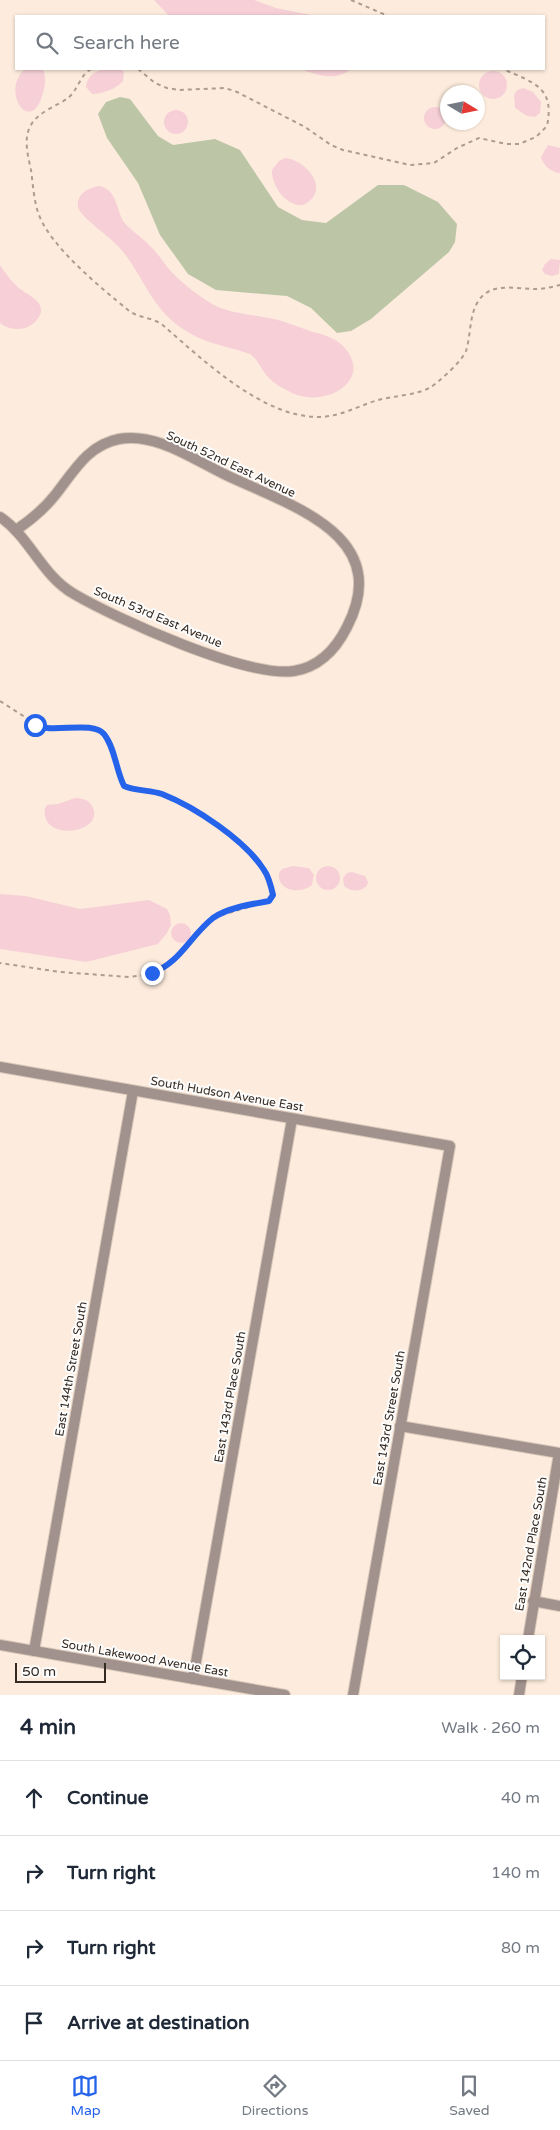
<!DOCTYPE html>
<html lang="en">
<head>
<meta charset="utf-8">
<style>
  :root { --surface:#fff; --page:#f2f2f3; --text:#1f2937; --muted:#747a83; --line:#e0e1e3; --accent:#2563eb }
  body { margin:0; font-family:"Varela Round",sans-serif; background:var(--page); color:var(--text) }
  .controls { position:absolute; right:15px; bottom:15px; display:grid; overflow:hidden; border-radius:0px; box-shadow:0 1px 4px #0004 }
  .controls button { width:45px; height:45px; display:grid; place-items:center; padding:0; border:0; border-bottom:1px solid var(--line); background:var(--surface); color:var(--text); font:25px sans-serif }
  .compass { position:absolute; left:440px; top:85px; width:45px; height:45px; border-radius:50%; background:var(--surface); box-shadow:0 1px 4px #0004; rotate:100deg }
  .scale { position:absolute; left:15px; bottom:12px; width:91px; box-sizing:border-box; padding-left:5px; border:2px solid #352a21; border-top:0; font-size:14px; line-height:18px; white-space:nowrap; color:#352a21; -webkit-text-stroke:4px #fdfdfd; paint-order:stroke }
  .stop { position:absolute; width:15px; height:15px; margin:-11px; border:4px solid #2563eb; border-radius:50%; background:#fff }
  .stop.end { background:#2563eb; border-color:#fff; box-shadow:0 1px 5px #0008 }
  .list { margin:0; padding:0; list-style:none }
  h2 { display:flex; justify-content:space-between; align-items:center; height:65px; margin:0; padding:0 20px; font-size:21px }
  h2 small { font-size:16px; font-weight:400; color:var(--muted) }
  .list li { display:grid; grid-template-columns:32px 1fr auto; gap:15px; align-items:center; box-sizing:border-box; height:75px; padding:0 20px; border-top:1px solid var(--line) }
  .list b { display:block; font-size:19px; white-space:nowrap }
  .list em { font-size:16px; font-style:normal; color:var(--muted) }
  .icon { flex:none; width:28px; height:28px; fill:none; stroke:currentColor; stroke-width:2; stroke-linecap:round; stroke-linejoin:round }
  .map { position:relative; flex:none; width:560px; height:1695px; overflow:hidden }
  .search { position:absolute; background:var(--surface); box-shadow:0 1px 4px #0004; left:15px; right:15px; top:15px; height:55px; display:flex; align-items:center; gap:12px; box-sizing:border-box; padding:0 18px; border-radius:0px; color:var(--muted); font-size:19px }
  .sheet { height:365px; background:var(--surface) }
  nav { display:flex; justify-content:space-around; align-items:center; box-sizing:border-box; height:70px; border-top:1px solid var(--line); background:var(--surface); font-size:14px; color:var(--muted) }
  nav a { display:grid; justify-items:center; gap:2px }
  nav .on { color:var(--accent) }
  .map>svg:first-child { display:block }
</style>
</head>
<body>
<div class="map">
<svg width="560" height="1695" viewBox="0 0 560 1695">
  <rect width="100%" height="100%" fill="#fdecdd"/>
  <g fill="#f6d0d6">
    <path d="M154 0H254L276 8 316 16H169Z"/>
    <path d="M25 69 43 70C47 78 45 87 42 96 30 136 0 90 25 69Z"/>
    <path d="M104 69H121L124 73 123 81C116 89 102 94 92 94L86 87C87 76 94 72 104 69Z"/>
    <path d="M300 69H351C335 82 318 75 300 69Z"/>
    <circle cx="493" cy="85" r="14"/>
    <path d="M523 88 533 92 541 102 540 113 535 117 527 116 515 108 514 95 517 90Z"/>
    <circle cx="435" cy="118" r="11"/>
    <circle cx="176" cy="122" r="12"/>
    <path d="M548 145 560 148V173C550 172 544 166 541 157Z"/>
    <path d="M285 158C307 160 332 191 303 205 286 207 271 185 272 170L279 161Z"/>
    <path d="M100 186C118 191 116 210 124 222 130 230 142 237 149 245 157 252 162 260 168 268 179 281 195 293 209 302 227 314 253 314 274 319 287 322 298 327 310 331 321 334 333 337 341 344 376 377 330 408 294 394 284 389 270 382 264 372 259 365 257 359 250 354 224 345 204 344 180 327 149 305 142 272 118 246 110 237 80 217 78 207 76 194 89 187 100 186Z"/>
    <path d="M551 259 560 260 559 274 552 276 545 274 542 270 545 264Z"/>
    <path d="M0 265C5 273 13 283 20 289 30 296 51 305 36 321 31 326 25 329 18 329 11 329 5 327 0 323Z"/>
    <path d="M75 798C82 798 89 800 92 806 107 834 39 843 45 808L47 805 58 804Z"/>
    <path d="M293 866 309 868 314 875 312 885C300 895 277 891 279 873L282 869Z"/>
    <circle cx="328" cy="878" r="12"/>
    <path d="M352 872 365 876 368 882 367 886C359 892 352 892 344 886L343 878 347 873Z"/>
    <path d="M0 894 26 896 80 909 149 900 167 909 170 915 171 925 167 933 158 944 86 962 0 949Z"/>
    <circle cx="181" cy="933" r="10"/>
  </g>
  <path fill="#bcc6a6" d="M120 97 130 99 158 136 173 145 215 139 240 150 278 207 302 220 326 223 378 185H404L438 202 457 224 455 242 449 252 371 319 351 331 337 333 311 308 287 296 216 290 188 274 160 235 138 183 107 138 98 114 106 102Z"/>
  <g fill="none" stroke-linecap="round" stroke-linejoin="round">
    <defs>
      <g id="street">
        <path d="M0 517C30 537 42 576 74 594 117 619 247 678 294 671 319 667 336 649 347 627 395 534 288 505 224 474 193 459 155 432 119 439 88 445 74 471 56 494 45 508 31 520 16 530"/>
        <path d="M0 1067 450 1146 353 1695"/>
        <path d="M400 1426 559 1453 528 1639"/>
        <path d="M533 1601 560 1606"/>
        <path d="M0 1645 285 1695"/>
        <path d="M34 1651 133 1091"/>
        <path d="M193 1679 292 1119"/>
        <path d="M519 1695 522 1676"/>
      </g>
    </defs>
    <use href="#street" stroke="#d9c9bb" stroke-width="12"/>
    <g stroke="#ac9d91" stroke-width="2" stroke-dasharray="4 4" stroke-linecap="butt">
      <path d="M351 0 388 16"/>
      <path d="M91 69C80 75 78 90 68 98 57 106 38 112 31 125 23 138 28 156 31 170 33 185 34 202 39 215 51 247 101 288 128 310 139 319 155 317 165 327 204 361 263 417 318 417 340 417 358 406 378 400 393 396 418 395 431 387 440 381 462 361 466 351 472 332 468 306 486 293 499 284 520 289 535 289 544 289 552 287 560 285"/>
      <path d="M138 69 155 83 167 88 179 90 225 88 237 92 305 127 331 145 343 150 410 165 434 163 457 148 479 138 506 144H519L536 137 547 126C555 87 534 83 503 69"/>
      <path d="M0 701 42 728H89L99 730 104 734 108 743 125 786C136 791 150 790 162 794 196 807 244 839 264 870 270 877 271 886 273 895L269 901 215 917 170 965 145 975 129 977 60 972 0 963"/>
    </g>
    <use href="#street" stroke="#a2928d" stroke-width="10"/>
  </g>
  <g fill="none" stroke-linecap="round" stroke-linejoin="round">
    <path stroke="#2563eb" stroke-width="6" d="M35 725C53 734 92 720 104 734 115 748 116 770 124 786 136 791 150 790 162 794 195 807 245 840 264 870 269 877 271 886 273 895L269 901C252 904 227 908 213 918 190 936 180 963 152 973"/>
  </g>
  <g text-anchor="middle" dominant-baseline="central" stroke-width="4" stroke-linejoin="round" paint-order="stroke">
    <g font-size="12" fill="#352a21" stroke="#fdfdfd">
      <text transform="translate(231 464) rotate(25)">South 52nd East Avenue</text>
      <text transform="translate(158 617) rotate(23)">South 53rd East Avenue</text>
      <text transform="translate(227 1094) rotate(10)">South Hudson Avenue East</text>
      <text transform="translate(71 1369) rotate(-80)">East 144th Street South</text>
      <text transform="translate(230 1397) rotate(-80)">East 143rd Place South</text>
      <text transform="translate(389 1418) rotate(-80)">East 143rd Street South</text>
      <text transform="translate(531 1544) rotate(-80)">East 142nd Place South</text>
      <text transform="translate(145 1658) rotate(10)">South Lakewood Avenue East</text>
    </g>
  </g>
</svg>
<div class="controls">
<button><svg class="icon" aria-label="locate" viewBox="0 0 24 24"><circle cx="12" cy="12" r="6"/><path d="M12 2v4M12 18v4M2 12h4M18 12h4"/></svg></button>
</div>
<svg class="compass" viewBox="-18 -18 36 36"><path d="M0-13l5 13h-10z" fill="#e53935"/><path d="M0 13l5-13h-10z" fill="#747a83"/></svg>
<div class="scale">50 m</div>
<div class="stop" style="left:35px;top:725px"></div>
<div class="stop end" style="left:152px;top:973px"></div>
<div class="search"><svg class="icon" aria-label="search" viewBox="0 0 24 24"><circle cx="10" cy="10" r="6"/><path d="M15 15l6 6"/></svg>Search here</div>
</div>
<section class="sheet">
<h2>4 min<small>Walk · 260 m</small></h2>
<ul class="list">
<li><svg class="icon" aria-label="ahead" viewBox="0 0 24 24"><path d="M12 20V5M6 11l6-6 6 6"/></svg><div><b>Continue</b></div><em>40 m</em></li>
<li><svg class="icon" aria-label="right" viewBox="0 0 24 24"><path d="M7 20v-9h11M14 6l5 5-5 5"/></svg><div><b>Turn right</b></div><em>140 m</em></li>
<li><svg class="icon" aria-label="right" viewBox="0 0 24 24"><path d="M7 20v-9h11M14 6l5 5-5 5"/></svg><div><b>Turn right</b></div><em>80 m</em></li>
<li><svg class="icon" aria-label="arrive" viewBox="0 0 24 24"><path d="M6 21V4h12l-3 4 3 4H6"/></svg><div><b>Arrive at destination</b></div></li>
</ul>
</section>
<nav>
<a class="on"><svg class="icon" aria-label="map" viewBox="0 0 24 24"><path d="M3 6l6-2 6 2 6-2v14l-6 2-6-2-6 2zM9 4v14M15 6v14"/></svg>Map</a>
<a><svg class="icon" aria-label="directions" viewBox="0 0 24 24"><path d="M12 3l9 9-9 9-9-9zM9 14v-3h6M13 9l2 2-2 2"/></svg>Directions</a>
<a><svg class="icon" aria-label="saved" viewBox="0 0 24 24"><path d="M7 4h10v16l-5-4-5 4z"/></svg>Saved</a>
</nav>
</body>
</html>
